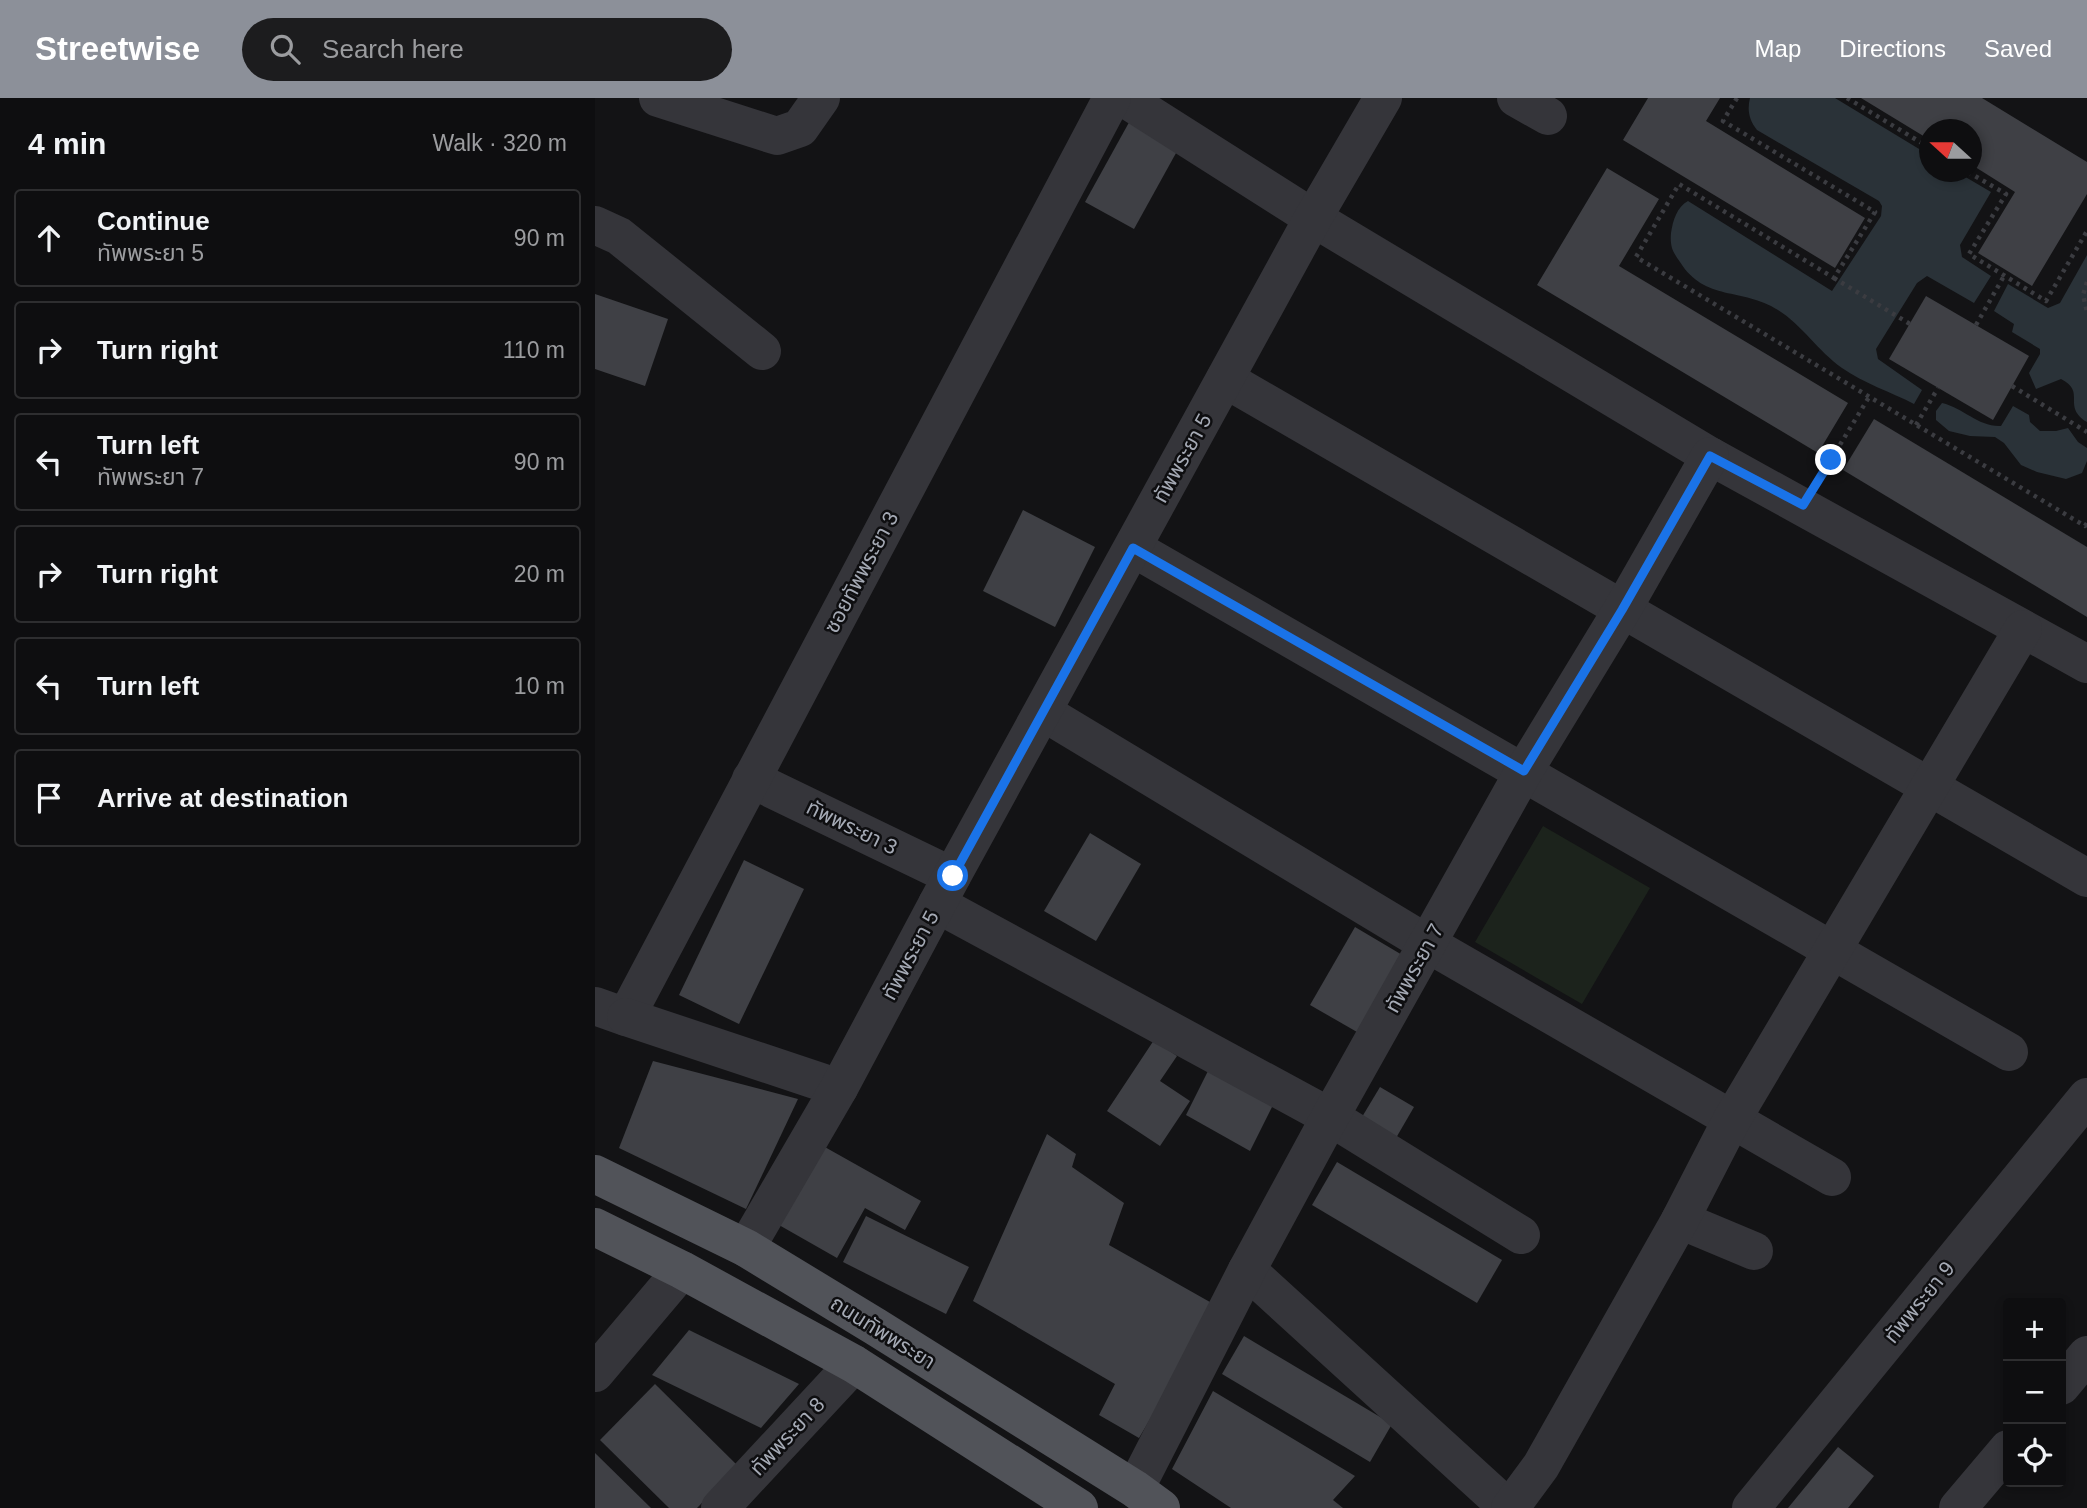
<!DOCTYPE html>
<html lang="en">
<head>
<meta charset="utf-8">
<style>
  :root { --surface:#0e0e10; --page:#1c1c1e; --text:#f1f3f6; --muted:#9b9c9f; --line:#2e2e30; --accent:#8c9099 }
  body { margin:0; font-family:Helvetica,"Noto Sans Thai",sans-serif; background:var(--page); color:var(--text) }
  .controls { position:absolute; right:21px; bottom:21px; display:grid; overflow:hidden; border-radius:7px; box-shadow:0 4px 10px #0003 }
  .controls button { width:63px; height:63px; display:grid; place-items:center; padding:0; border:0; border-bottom:2px solid var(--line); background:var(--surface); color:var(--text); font:35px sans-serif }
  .compass { position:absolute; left:1324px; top:21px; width:63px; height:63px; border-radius:50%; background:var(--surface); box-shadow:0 4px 10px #0003; rotate:291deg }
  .stop { position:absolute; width:21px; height:21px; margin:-16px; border:5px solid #1a73e8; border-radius:50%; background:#fff }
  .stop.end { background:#1a73e8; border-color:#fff; box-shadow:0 2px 7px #0008 }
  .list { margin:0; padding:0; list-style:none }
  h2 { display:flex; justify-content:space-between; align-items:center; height:91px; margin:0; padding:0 28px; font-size:30px }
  h2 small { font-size:23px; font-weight:400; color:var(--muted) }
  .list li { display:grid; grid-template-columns:46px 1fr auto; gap:21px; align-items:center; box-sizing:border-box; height:98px; margin:0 14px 14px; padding:0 14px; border:2px solid var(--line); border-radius:7px }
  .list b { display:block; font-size:26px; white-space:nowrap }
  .list p { margin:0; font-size:23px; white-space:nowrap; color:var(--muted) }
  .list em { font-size:23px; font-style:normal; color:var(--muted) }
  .icon { flex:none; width:38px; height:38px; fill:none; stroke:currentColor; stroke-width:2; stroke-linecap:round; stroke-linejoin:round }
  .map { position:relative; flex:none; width:1492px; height:1410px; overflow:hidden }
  header { display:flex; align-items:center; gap:42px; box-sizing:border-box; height:98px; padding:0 35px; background:var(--accent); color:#fff }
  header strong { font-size:33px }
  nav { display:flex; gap:38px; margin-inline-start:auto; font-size:24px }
  .search { width:490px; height:63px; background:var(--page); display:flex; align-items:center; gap:18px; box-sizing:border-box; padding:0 24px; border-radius:38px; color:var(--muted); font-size:26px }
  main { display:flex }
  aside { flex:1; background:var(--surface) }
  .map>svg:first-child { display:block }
</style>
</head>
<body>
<header>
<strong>Streetwise</strong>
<div class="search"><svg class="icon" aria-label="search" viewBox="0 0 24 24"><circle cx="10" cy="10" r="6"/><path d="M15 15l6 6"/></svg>Search here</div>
<nav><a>Map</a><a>Directions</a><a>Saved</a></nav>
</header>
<main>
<aside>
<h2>4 min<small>Walk · 320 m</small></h2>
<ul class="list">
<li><svg class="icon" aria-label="ahead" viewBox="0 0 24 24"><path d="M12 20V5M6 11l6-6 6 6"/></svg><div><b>Continue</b><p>ทัพพระยา 5</p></div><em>90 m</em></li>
<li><svg class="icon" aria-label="right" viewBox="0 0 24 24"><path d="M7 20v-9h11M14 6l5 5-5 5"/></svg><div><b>Turn right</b></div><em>110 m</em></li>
<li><svg class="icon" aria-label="left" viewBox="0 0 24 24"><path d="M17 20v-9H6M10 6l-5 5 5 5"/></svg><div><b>Turn left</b><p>ทัพพระยา 7</p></div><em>90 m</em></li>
<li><svg class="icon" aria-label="right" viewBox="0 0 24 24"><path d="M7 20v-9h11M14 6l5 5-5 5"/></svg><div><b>Turn right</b></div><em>20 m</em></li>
<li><svg class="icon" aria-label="left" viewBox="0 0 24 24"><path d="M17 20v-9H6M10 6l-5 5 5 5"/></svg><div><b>Turn left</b></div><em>10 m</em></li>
<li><svg class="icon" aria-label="arrive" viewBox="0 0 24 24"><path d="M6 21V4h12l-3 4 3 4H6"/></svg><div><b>Arrive at destination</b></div></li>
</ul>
</aside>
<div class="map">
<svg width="1492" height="1410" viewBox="0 0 1492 1410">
  <rect width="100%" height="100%" fill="#131315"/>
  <path fill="#1c231c" d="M948 728 1055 790 987 906 880 844Z"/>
  <g fill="#2a3238">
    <path d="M1155 0H1240L1334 57 1335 74H1362L1396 94 1365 147 1367 159 1396 178 1379 205 1332 178 1322 185 1281 251 1283 261 1327 292 1319 306C1296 294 1268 285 1247 270 1223 253 1207 227 1183 212 1147 189 1110 204 1085 164 1077 153 1075 148 1076 135 1078 122 1082 109 1093 103L1237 193 1286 118 1287 108 1284 103 1162 32C1154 22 1152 12 1155 0Z"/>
    <path d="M1492 157V324C1466 308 1492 294 1466 281L1441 291 1434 275 1445 256V251L1417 234 1419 226 1399 213 1413 186 1453 210 1465 205Z"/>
    <path d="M1347 305C1369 310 1383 329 1406 328L1418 308 1434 317 1435 324 1445 333H1461L1473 330 1483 344 1492 350V363L1487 375 1471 381 1442 374 1426 367 1409 345 1400 339 1375 338 1354 333 1341 322V313Z"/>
  </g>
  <g fill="#3f4045">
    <path d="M1053 0H1125L1111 23 1270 120 1240 170 1028 42Z"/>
    <path d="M1266 0H1387L1492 64V96L1437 188 1383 155 1420 94 1377 67V32H1335V42Z"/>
    <path d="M537 19 586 46 539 131 490 104Z"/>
    <path d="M1012 70 1064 101 1024 168 1253 305 1223 355 942 187Z"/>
    <path d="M0 196 73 221 50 288 0 271Z"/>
    <path d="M1331 198 1434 258 1398 322 1294 261Z"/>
    <path d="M1279 321 1492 449V519L1248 372Z"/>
    <path d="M428 412 500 449 460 529 388 493Z"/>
    <path d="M495 735 546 766 501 843 449 813Z"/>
    <path d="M149 762 209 791 144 926 84 897Z"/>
    <path d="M760 829 814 861 769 938 715 907Z"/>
    <path d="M559 942 582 958 565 983 595 1003 565 1048 512 1013Z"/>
    <path d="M58 963 203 1001 151 1111 24 1050Z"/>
    <path d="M613 973 678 1007 655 1053 591 1017Z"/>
    <path d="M785 989 819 1009 801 1040 767 1019Z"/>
    <path d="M452 1036 481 1056 477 1069 529 1105 514 1147 622 1208 544 1340 504 1317 520 1286 378 1203Z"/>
    <path d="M228 1048 326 1103 310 1132 270 1110 242 1160 184 1127Z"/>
    <path d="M742 1064 907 1162 882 1205 717 1107Z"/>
    <path d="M271 1118 374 1169 351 1216 248 1164Z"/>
    <path d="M94 1232 204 1286 166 1330 57 1277Z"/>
    <path d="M649 1238 797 1326 775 1364 627 1276Z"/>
    <path d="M60 1286 143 1368 102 1410H74L5 1342Z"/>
    <path d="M618 1293 760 1378 738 1402 748 1410H636L577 1371Z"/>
    <path d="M1243 1349 1279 1378 1253 1410H1193Z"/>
    <path d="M0 1355 56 1410H0Z"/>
  </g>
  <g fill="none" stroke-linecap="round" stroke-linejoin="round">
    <g stroke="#3b3c41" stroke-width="4.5" stroke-dasharray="3.5 5" stroke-linecap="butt">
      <path d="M1142 0 1128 23 1280 114 1239 180 1084 86 1041 159 1490 428 1492 425"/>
      <path d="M1252 0 1335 50"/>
      <path d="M1373 74 1411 96 1374 156 1451 203 1492 133"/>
      <path d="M1239 180 1315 226"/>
      <path d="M1492 184 1488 197 1492 214"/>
      <path d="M1381 227 1409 178"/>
      <path d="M1417 288 1492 334"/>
      <path d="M1321 327 1343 290"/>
      <path d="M1223 383 1274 299"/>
    </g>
    <g stroke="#35353a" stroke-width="38">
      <path d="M63 0 182 38 205 30 226 0"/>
      <path d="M529 0 718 120 1115 358 1492 566"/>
      <path d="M921 0 953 18"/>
      <path d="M0 127 24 138 167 253"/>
      <path d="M630 281 1492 780"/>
      <path d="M538 450 1414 954"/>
      <path d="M448 614 833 846 1237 1079"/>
      <path d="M156 681 357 778"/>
      <path d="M342 806 735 1019 926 1137"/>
      <path d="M0 908 31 919 517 0"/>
      <path d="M31 919 244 990"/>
      <path d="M1085 1122 1159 1153"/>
      <path d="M151 1150 244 990 357 778 718 120 788 0"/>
      <path d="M652 1172 913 1410"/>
      <path d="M0 1275 87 1172"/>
      <path d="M1466 1288 1492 1257"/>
      <path d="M540 1391 652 1172 735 1019 929 673 1027 512 1115 358"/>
      <path d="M125 1410 259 1266"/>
      <path d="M915 1410 946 1368 1085 1122 1136 1023 1428 531"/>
      <path d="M1156 1410 1492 999"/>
      <path d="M1363 1410 1413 1351"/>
    </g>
    <g stroke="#515359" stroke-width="38">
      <path d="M0 1076 151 1150 281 1229 540 1391 566 1410"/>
      <path d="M0 1129 87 1172 259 1266 484 1410"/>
    </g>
  </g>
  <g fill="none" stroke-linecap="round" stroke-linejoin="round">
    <path stroke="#1a73e8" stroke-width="9" d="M358 778 538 450 929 673 1027 512 1115 358 1208 407 1236 362"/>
  </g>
  <g text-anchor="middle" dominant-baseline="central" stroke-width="5" stroke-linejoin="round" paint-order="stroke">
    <g font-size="21" fill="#a5aab5" stroke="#0e0e10">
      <text transform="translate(587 360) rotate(-61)">ทัพพระยา 5</text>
      <text transform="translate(266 474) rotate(-62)">ซอยทัพพระยา 3</text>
      <text transform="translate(257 729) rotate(26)">ทัพพระยา 3</text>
      <text transform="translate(315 857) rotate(-62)">ทัพพระยา 5</text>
      <text transform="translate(819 870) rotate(-61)">ทัพพระยา 7</text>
      <text transform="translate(1324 1204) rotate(-51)">ทัพพระยา 9</text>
      <text transform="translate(288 1234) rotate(32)">ถนนทัพพระยา</text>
      <text transform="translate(192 1338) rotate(-47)">ทัพพระยา 8</text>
    </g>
  </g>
</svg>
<div class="controls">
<button>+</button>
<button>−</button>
<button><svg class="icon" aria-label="locate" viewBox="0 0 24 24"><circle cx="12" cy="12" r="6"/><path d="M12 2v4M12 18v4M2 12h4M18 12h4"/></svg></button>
</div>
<svg class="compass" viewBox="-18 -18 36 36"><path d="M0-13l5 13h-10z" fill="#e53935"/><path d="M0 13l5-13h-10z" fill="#9b9c9f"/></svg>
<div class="stop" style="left:358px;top:778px"></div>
<div class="stop end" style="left:1236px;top:362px"></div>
</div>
</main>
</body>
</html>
